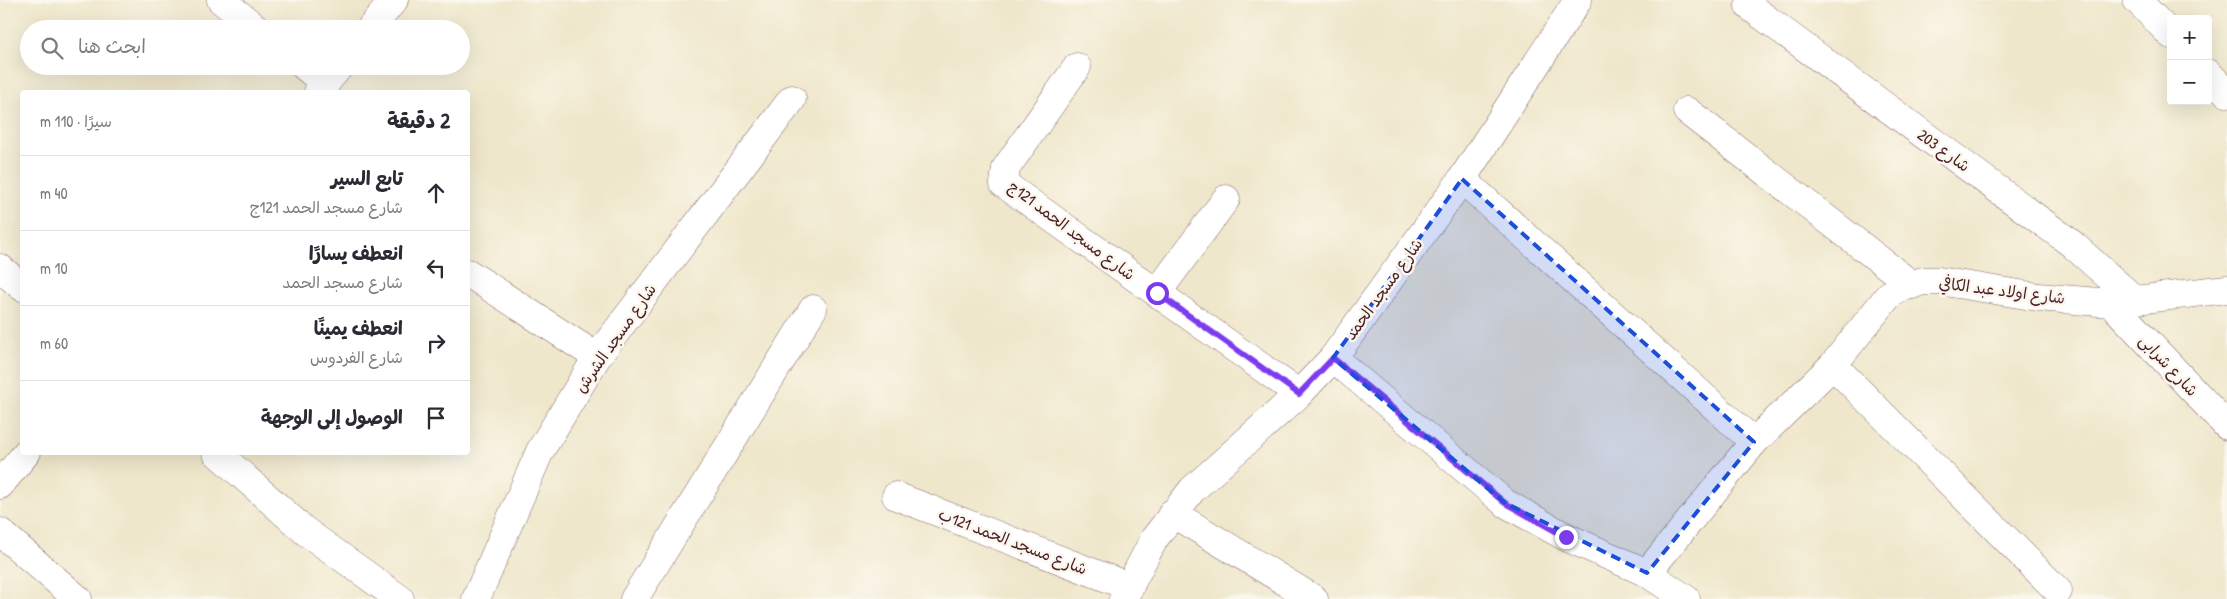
<!DOCTYPE html>
<html lang="ar">
<head>
<meta charset="utf-8">
<style>
  :root { --surface:#fff; --page:#f7f7f7; --text:#2b2b33; --muted:#7c7c81; --line:#e1e1e2 }
  body { margin:0; font-family:"Patrick Hand","Playpen Sans Arabic",sans-serif; background:var(--page); color:var(--text); direction:rtl }
  .controls { position:absolute; right:15px; top:15px; display:grid; overflow:hidden; border-radius:5px; box-shadow:0 5px 20px #0002 }
  .controls button { width:45px; height:45px; display:grid; place-items:center; padding:0; border:0; border-bottom:1px solid var(--line); background:var(--surface); color:var(--text); font:25px sans-serif }
  .stop { position:absolute; width:15px; height:15px; margin:-11px; border:4px solid #7c3aed; border-radius:50%; background:#fff }
  .stop.end { background:#7c3aed; border-color:#fff; box-shadow:0 1px 5px #0008 }
  .list { margin:0; padding:0; list-style:none }
  h2 { display:flex; justify-content:space-between; align-items:center; height:65px; margin:0; padding:0 20px; font-size:21px }
  h2 small { font-size:16px; font-weight:400; color:var(--muted) }
  .list li { display:grid; grid-template-columns:32px 1fr auto; gap:15px; align-items:center; box-sizing:border-box; height:75px; padding:0 20px; border-top:1px solid var(--line) }
  .list b { display:block; font-size:19px; white-space:nowrap }
  .list p { margin:0; font-size:16px; white-space:nowrap; color:var(--muted) }
  .list em { font-size:16px; font-style:normal; color:var(--muted) }
  .icon { flex:none; width:28px; height:28px; fill:none; stroke:currentColor; stroke-width:2; stroke-linecap:round; stroke-linejoin:round }
  .map { position:relative; flex:none; width:2227px; height:599px; overflow:hidden; direction:ltr }
  .search { position:absolute; background:var(--surface); box-shadow:0 5px 20px #0002; left:20px; top:20px; width:450px; height:55px; display:flex; align-items:center; gap:12px; box-sizing:border-box; padding:0 18px; border-radius:28px; color:var(--muted); font-size:19px }
  .panel { position:absolute; background:var(--surface); box-shadow:0 5px 20px #0002; left:20px; top:90px; width:450px; height:365px; border-radius:5px; direction:rtl }
  .map>svg:first-child { display:block }
</style>
</head>
<body>
<div class="map">
<svg width="2227" height="599" viewBox="0 0 2227 599">
  <rect width="100%" height="100%" fill="#fbf7ec"/>
  <filter id="ink" filterUnits="userSpaceOnUse"><feTurbulence type="fractalNoise" baseFrequency=".02" numOctaves="2"/><feDisplacementMap in="SourceGraphic" scale="10" xChannelSelector="R" yChannelSelector="G"/><feConvolveMatrix kernelMatrix="1 2 1 2 8 2 1 2 1" color-interpolation-filters="sRGB"/></filter>
  <filter id="wash" filterUnits="userSpaceOnUse"><feTurbulence type="fractalNoise" baseFrequency=".0096" numOctaves="4" result="noise"/><feDisplacementMap in="SourceGraphic" scale="20" xChannelSelector="R" yChannelSelector="G"/><feGaussianBlur stdDeviation="1.12" result="paint"/><feColorMatrix in="noise" values="0 0 0 0 0 0 0 0 0 0 0 0 0 0 0 0 0 1.4 0 .05"/><feComposite in="paint" operator="in"/></filter>
  <g filter="url(#wash)">
    <rect width="100%" height="100%" fill="#efe7cb"/>
  </g>
  <g filter="url(#ink)">
    <g fill="none" stroke-linecap="round" stroke-linejoin="round">
      <defs>
        <g id="minor">
          <path d="M221 0 257 29"/>
          <path d="M2137 0 2171 35"/>
          <path d="M1749 6 2072 244 2135 300"/>
          <path d="M370 29 394 0"/>
          <path d="M304 66 326 84"/>
          <path d="M1077 67 1006 168 1004 184 1299 394"/>
          <path d="M2208 73 2227 93"/>
          <path d="M318 92 340 66"/>
          <path d="M1687 111 1912 285"/>
          <path d="M1462 179 1754 442"/>
          <path d="M0 268 22 287"/>
          <path d="M468 273 597 357"/>
          <path d="M1157 293 1226 199"/>
          <path d="M2111 303 2227 426"/>
          <path d="M1333 358 1505 503 1566 537 1647 573 1686 599"/>
          <path d="M1833 365 2058 591"/>
          <path d="M216 452 305 531 400 599"/>
          <path d="M0 485 27 452"/>
          <path d="M896 496 1130 587"/>
          <path d="M1172 513 1314 599"/>
          <path d="M0 532 78 599"/>
          <path d="M1647 573 1754 442 1833 365 1889 295 1903 287 1923 281H1939L2038 297 2111 303 2227 289"/>
          <path d="M476 599 540 451 597 357 792 99"/>
          <path d="M634 599 813 309"/>
          <path d="M1123 599 1154 539 1192 490 1299 394 1333 358 1462 179 1578 0"/>
        </g>
      </defs>
      <use href="#minor" stroke="#846563" stroke-width="29"/>
      <use href="#minor" stroke="#fff" stroke-width="28"/>
    </g>
  </g>
  <g fill="none" stroke-linecap="round" stroke-linejoin="round" filter="url(#ink)">
    <path stroke="#7c3aed" stroke-width="6" d="M1157 293 1299 394 1333 358 1505 503 1566 537"/>
  </g>
  <path fill="#1d4ed8" fill-opacity="0.2" stroke="#1d4ed8" stroke-width="4" stroke-dasharray="10 6" stroke-linejoin="round" d="M1462 179 1754 442 1647 573 1505 503 1333 358Z"/>
  <g text-anchor="middle" dominant-baseline="central" stroke-width="5" stroke-linejoin="round" paint-order="stroke">
    <g font-size="16" fill="#4a1f2b" stroke="#fbf7ec">
      <text transform="translate(1944 150) rotate(36)">شارع 203</text>
      <text transform="translate(1072 230) rotate(37)">شارع مسجد الحمد 121ج</text>
      <text transform="translate(1383 289) rotate(-54)">شارع مسجد الحمد</text>
      <text transform="translate(2002 290) rotate(7)">شارع اولاد عبد الكافي</text>
      <text transform="translate(615 338) rotate(-55)">شارع مسجد الشرش</text>
      <text transform="translate(2169 365) rotate(47)">شارع شرابى</text>
      <text transform="translate(1013 541) rotate(21)">شارع مسجد الحمد 121ب</text>
    </g>
  </g>
</svg>
<div class="controls">
<button>+</button>
<button>−</button>
</div>
<div class="stop" style="left:1157px;top:293px"></div>
<div class="stop end" style="left:1566px;top:537px"></div>
<div class="search"><svg class="icon" aria-label="search" viewBox="0 0 24 24"><circle cx="10" cy="10" r="6"/><path d="M15 15l6 6"/></svg>ابحث هنا</div>
<section class="panel">
<h2>2 دقيقة<small>سيرًا · 110 m</small></h2>
<ul class="list">
<li><svg class="icon" aria-label="ahead" viewBox="0 0 24 24"><path d="M12 20V5M6 11l6-6 6 6"/></svg><div><b>تابع السير</b><p>شارع مسجد الحمد 121ج</p></div><em>40 m</em></li>
<li><svg class="icon" aria-label="left" viewBox="0 0 24 24"><path d="M17 20v-9H6M10 6l-5 5 5 5"/></svg><div><b>انعطف يسارًا</b><p>شارع مسجد الحمد</p></div><em>10 m</em></li>
<li><svg class="icon" aria-label="right" viewBox="0 0 24 24"><path d="M7 20v-9h11M14 6l5 5-5 5"/></svg><div><b>انعطف يمينًا</b><p>شارع الفردوس</p></div><em>60 m</em></li>
<li><svg class="icon" aria-label="arrive" viewBox="0 0 24 24"><path d="M6 21V4h12l-3 4 3 4H6"/></svg><div><b>الوصول إلى الوجهة</b></div></li>
</ul>
</section>
</div>
</body>
</html>
